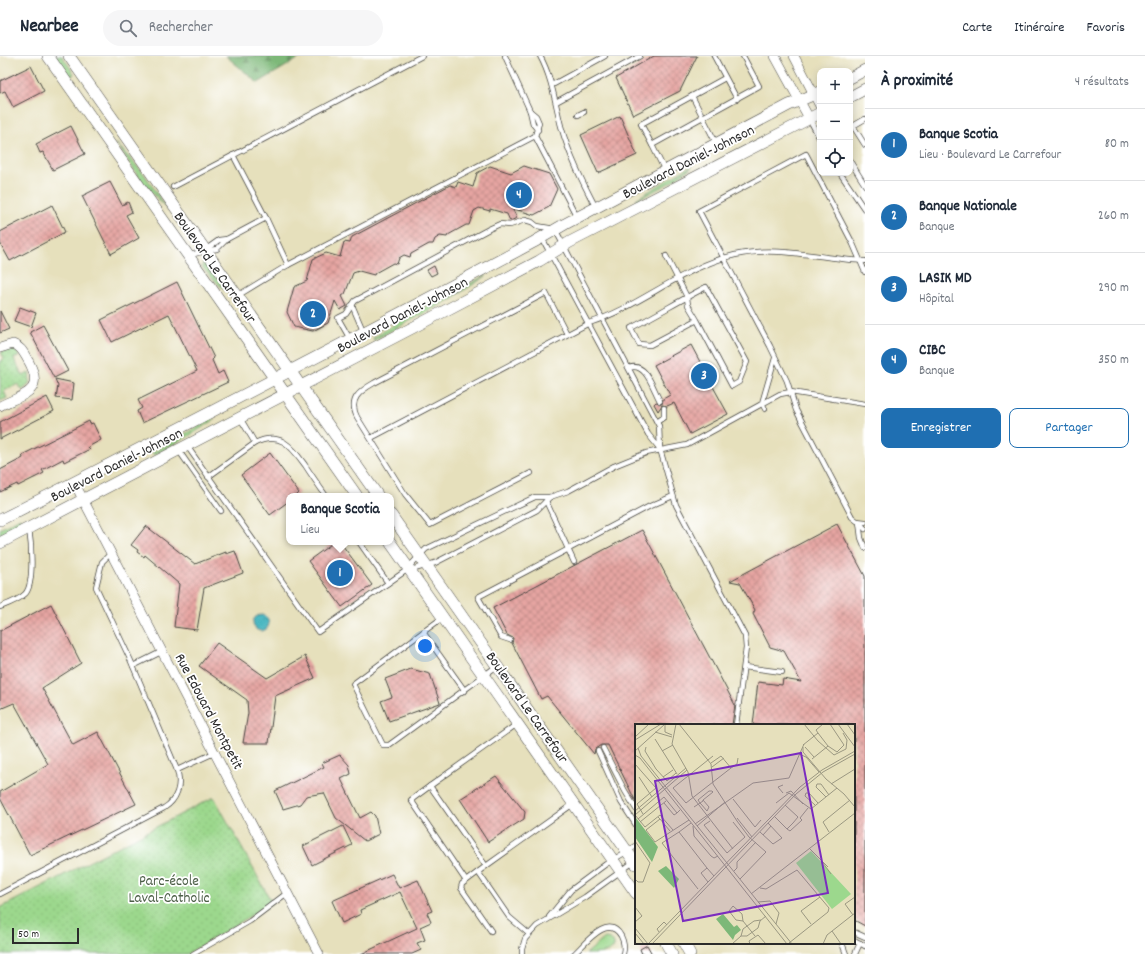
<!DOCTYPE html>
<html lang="fr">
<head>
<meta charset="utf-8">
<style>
  :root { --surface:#fff; --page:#f6f6f7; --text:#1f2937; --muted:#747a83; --line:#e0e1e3; --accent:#1f6fb2 }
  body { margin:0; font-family:Dekko,sans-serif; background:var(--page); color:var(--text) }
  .controls { position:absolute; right:12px; top:12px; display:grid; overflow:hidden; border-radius:8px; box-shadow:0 2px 10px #0003 }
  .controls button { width:36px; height:36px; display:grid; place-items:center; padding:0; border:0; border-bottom:1px solid var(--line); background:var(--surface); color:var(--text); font:20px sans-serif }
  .scale { position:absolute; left:12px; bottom:10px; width:67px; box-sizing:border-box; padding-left:4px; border:2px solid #2b2b2b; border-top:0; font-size:11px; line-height:14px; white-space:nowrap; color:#2b2b2b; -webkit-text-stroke:3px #fff; paint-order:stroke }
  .you { position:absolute; left:425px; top:590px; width:14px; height:14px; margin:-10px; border:3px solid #fff; border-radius:50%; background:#1a73e8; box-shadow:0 0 0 6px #1a73e833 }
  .badge { display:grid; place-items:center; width:26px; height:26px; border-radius:50%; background:var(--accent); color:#fff; font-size:13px; font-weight:700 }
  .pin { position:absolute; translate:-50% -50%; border:2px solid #fff; box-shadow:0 1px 4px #0006 }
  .popup { position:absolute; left:286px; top:437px; width:108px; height:52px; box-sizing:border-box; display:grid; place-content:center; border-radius:8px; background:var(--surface); filter:drop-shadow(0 1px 3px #0005); font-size:13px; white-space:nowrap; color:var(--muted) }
  .popup b { font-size:15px; color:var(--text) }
  .popup::after { content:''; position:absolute; left:50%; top:100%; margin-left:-8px; border:8px solid transparent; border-top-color:var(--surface) }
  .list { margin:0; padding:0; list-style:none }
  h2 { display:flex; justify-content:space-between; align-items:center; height:52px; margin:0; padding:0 16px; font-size:17px }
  h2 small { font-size:13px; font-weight:400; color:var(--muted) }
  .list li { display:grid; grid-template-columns:26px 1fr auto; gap:12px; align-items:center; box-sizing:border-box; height:72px; padding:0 16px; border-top:1px solid var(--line) }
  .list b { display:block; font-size:15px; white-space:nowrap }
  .list p { margin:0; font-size:13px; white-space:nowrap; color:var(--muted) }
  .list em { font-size:13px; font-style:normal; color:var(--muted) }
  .actions { display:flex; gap:8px; padding:12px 16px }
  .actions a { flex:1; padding:9px 0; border:1px solid var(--accent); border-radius:8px; text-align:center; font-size:14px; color:var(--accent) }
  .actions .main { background:var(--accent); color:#fff }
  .icon { flex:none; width:22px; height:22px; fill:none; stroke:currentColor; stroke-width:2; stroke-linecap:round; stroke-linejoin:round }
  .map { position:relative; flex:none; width:865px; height:898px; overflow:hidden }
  header { display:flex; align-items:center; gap:24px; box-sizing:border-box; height:56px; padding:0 20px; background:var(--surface); border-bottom:1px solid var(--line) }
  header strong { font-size:19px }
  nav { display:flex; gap:22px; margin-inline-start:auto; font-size:14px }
  .search { width:280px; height:36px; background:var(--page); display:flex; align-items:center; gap:10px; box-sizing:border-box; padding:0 14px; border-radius:22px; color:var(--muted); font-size:15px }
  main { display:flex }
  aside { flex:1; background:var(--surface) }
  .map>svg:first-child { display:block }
</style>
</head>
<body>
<header>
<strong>Nearbee</strong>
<div class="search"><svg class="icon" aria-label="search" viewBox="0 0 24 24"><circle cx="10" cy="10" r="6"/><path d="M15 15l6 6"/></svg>Rechercher</div>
<nav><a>Carte</a><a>Itinéraire</a><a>Favoris</a></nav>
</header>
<main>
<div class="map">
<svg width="865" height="898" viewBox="0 0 865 898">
  <defs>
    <pattern id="forest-firs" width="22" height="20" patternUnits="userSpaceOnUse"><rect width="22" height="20" fill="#7db878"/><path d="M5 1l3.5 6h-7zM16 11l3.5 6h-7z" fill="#679663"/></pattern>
    <pattern id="park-dots" width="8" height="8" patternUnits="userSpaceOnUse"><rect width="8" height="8" fill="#9cd88d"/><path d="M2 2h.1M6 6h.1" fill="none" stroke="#87ba7a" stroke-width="1.8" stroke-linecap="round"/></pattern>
    <pattern id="water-ripples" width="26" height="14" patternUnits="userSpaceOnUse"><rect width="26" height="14" fill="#46b5c0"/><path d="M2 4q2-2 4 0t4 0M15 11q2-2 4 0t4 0" fill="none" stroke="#3b939c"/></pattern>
    <pattern id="building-cross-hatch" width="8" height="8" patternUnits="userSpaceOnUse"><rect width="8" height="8" fill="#e6a5a2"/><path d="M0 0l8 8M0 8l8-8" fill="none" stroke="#bb8784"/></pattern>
  </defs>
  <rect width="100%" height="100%" fill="#fff"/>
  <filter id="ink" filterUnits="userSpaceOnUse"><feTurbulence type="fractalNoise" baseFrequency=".025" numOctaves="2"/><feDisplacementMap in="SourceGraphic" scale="8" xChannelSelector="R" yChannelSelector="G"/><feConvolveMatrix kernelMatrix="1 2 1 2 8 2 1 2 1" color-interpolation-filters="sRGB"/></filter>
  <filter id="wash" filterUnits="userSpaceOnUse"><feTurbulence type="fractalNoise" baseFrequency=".012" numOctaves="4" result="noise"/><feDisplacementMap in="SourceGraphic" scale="16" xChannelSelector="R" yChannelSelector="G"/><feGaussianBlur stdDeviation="0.9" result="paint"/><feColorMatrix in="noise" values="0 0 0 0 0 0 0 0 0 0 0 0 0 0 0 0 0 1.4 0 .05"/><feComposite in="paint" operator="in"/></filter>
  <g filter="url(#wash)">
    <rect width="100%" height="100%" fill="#e6e0bc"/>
    <g fill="#9cd88d" stroke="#64825c">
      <path d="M55 0H62L74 18 70 21Z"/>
      <path d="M116 87 144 118 168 154 141 124Z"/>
      <path d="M691 110 692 111 671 126 637 144 636 143Z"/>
      <path d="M203 207H206L227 237 202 211Z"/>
      <path d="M486 219V220L449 244 374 284 373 282 403 263Z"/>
      <path d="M213 362 214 364 187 381 154 399 152 397Z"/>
      <path d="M20 462 21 464 0 479V473Z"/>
      <path d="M605 882 610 883 614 887C616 898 596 898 586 898Z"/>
    </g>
    <path fill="url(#forest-firs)" stroke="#547252" d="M226 0H303L258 27Z"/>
    <g fill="url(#park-dots)" stroke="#64825c">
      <path d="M10 293 16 295 20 299 14 303 23 320 29 317C31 326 29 330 22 334L18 328 4 335 7 342 0 345V305L4 302 1 296Z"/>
      <path d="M214 741 272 847 187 898H0V852Z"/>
    </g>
    <circle fill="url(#water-ripples)" stroke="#387076" cx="261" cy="567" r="8"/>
    <g id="blocks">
      <g fill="url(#building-cross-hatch)">
        <path d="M654 0H697L680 35 633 59 616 22Z"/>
        <path d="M31 10 44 35 13 51 5 35 0 37V25Z"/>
        <path d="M620 60 637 99 598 117 581 79Z"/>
        <path d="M71 70 85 98 53 114 43 96 40 97 36 88Z"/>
        <path d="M490 110 511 117 524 110 549 118 557 133 549 151 534 159 512 152 517 162 510 165 507 158 490 153V155L479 152 474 155 469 169H466L448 179 447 181 440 180 435 183 433 188H429L411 198 410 201 404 199 399 202 397 208 393 207 375 217 374 219 359 215 353 217 345 238 342 240 347 250 340 254 335 245 328 267 313 275 294 271 287 256 294 231 307 225 313 203 326 197 340 201 344 186 350 187 352 181 450 129 456 131 458 126 473 131 477 117Z"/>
        <path d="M110 126 122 149 128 146 132 156 126 159 139 182 111 198 82 140Z"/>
        <path d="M52 149 65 176 10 205 0 187V176Z"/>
        <path d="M434 210 437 217 431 220 427 214Z"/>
        <path d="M177 226 214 302 212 304 218 318 223 315 228 326 142 367 137 355 142 352 138 344 197 315 169 258 112 286 101 264Z"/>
        <path d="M20 251 36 257 31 271 14 265Z"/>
        <path d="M0 255 9 273 0 277Z"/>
        <path d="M43 269 68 315 54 322 30 276Z"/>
        <path d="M691 289 707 319 712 316 717 324 711 327 728 358 690 378 674 347 667 350 662 349 658 355 654 348 656 346 662 348 663 343 670 339 654 309Z"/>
        <path d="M55 323 74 327 72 344 56 342 58 330Z"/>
        <path d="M47 341 54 355 0 383V366Z"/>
        <path d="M89 365 90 368 93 367 101 384 88 391 90 393 64 406 63 403 42 414 44 417 18 430 17 428 0 436V414L23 402 22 399Z"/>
        <path d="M270 397 299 437 296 440H289V445L270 459 241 419Z"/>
        <path d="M837 468 865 520V870L854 864V669H753L758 626 782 629 783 623 801 626 784 595 770 591 753 558 755 554 740 527 730 525Z"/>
        <path d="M146 470 195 508 226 496V498L235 495 243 517 204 532 197 574 174 571 179 528 145 499 144 501 137 496 138 494 131 489Z"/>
        <path d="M642 474 735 649 732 669H636V746L608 689H601L595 693 594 698 547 640 541 643 512 587 513 582 507 579 493 552Z"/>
        <path d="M334 486H340L372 529 342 551 308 505Z"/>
        <path d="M51 548 81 607 42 632 73 689 98 676 136 748 30 799 0 742V736L48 708 14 647 0 653V575Z"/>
        <path d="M217 587 267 622 305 600 315 622 275 640 269 687H243L248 657 247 644 199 610Z"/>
        <path d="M411 613 430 618 440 647 389 665 381 645 392 641 385 623Z"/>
        <path d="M340 699 349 709 351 718 341 723 360 762 371 756 375 760 379 778 365 785 336 762 324 737 306 740 300 748 283 753 275 735 324 711 322 707Z"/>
        <path d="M496 720 525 756 524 763 488 786 460 743Z"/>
        <path d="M343 770 352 789 312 809 303 790Z"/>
        <path d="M392 818 399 832 418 824 432 855 427 857 431 866 420 871 425 884 417 887 421 894 412 898H361L417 872 400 836 360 854 361 858 342 867 332 845Z"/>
        <path d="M647 889 652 898H642L640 893Z"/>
      </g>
    </g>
  </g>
  <g filter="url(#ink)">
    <use href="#blocks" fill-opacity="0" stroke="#474641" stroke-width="1"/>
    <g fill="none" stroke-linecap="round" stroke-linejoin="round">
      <defs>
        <g id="service">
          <path d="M505 0 530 55 533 68 538 74"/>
          <path d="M540 0C552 22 555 46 561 70 569 99 582 125 596 152"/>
          <path d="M714 0 737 43"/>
          <path d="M552 29 605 0"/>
          <path d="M692 40 716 87"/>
          <path d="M556 46 640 0"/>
          <path d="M578 59 584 56"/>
          <path d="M809 62 820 83"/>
          <path d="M865 63 853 70 865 89"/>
          <path d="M535 80 577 161"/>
          <path d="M652 89 641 68 725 22"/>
          <path d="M233 99 266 162"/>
          <path d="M850 105 865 129"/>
          <path d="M665 115 652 89 759 30 743 0"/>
          <path d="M840 117 865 154"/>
          <path d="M173 131 422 0"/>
          <path d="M542 182 648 378 660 393"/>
          <path d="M205 194 219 184 227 183"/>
          <path d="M188 200 204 195 217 193 227 183 266 162 288 209 237 240"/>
          <path d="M666 200 687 241 688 249 697 264 732 330 739 326 747 306 706 231C681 244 656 259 631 272L639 288 650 289 697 264"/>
          <path d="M288 209 535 80 539 67 536 60 530 55"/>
          <path d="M865 216 853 188 806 98 699 155 770 290 787 325 796 354 852 461 857 465 865 466"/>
          <path d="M352 249 364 277"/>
          <path d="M350 283 338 262 346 258 355 245 489 173 500 168 510 169 525 164 532 166 537 170 555 173 659 370 660 393 676 449 745 580 746 592 736 669"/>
          <path d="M629 312C646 305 653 333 660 345"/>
          <path d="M765 353 762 347 775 302"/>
          <path d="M240 362 255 387C281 375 291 390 305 409 312 420 319 430 326 440"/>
          <path d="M657 366 664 361V352"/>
          <path d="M371 382 589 267C640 251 682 211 735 199 778 189 822 203 865 205"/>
          <path d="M187 390 318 576 404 516 426 493 535 441H550L568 435 614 410 646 397 687 389 780 338 791 336 865 348"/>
          <path d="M179 395 221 455"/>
          <path d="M531 417 430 469 405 438 357 361C348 343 360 335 374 327L546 237 567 278"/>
          <path d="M208 421 255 387"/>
          <path d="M546 445 574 506"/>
          <path d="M859 466 861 482 865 492"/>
          <path d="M859 466 865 473"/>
          <path d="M359 486 388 527"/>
          <path d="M411 514 435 507 537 454 550 441"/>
          <path d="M0 551C8 548 19 544 25 538 35 528 31 485 29 472"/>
          <path d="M442 562 353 628 383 689H389L497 610"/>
          <path d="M423 576 465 635"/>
          <path d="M510 584 501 581 478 541 650 450 673 440"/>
          <path d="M133 610 161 596"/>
          <path d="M744 611 782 616"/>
          <path d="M517 668 430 730 486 810 573 748"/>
          <path d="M603 692 625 735 636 753"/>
          <path d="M598 695 621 746 636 769"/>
          <path d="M177 714 214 697"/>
          <path d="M430 730 411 744 466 825 478 816"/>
          <path d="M486 810 478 816 509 861 529 878"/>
          <path d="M466 825 462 828 461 832 491 875"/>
          <path d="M0 838 164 752C177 744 182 729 177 714L130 603 96 531 102 506 110 498"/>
          <path d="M549 861 571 834 606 808 636 790"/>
          <path d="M854 876 865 881"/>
          <path d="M854 884 865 890"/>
          <path d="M842 887 846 898"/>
          <path d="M193 898 250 865 287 837"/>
          <path d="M522 898V893L525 883 537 870 585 841 635 805"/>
          <path d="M574 898C585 888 608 857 621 880 624 886 625 891 623 898"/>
          <path d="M855 898 860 887"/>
        </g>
        <g id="minor">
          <path d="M775 0 809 62"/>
          <path d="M794 0 820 50"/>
          <path d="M0 292 13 288C22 291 24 298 29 306 45 336 24 338 0 350"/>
          <path d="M74 426 319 898"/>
        </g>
        <g id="tertiary">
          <path d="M48 0 357 440"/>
          <path d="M69 0 378 440"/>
          <path d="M850 22 865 14"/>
          <path d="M850 41 865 33"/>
          <path d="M391 459 636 808"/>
          <path d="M0 464C179 373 357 281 534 186L565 168 789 49 820 36"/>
          <path d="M390 486 636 837"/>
          <path d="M0 487 437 259 539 205 570 186 820 57"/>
          <path d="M666 887 672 898"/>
          <path d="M684 887 690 898"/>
        </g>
      </defs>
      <use href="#service" stroke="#474641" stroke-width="6"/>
      <use href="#minor" stroke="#474641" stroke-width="10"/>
      <use href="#tertiary" stroke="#474641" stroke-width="12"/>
      <use href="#service" stroke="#fff" stroke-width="4.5"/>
      <use href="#minor" stroke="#fff" stroke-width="9"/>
      <use href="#tertiary" stroke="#fff" stroke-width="11"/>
    </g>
  </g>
  <g text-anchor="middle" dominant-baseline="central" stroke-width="3.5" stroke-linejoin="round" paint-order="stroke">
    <g font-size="15" fill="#2b2b2b" stroke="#fff">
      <text transform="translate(689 107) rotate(-27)">Boulevard Daniel-Johnson</text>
      <text transform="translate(214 212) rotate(55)">Boulevard Le Carrefour</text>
      <text transform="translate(403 260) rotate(-28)">Boulevard Daniel-Johnson</text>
      <text transform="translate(117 410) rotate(-27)">Boulevard Daniel-Johnson</text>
      <text transform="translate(526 652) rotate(55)">Boulevard Le Carrefour</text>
      <text transform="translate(208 656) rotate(62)">Rue Edouard Montpetit</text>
    </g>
    <g font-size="15" fill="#4d5f48" stroke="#fff">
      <text x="169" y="826">Parc-école<tspan x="169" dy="17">Laval-Catholic</tspan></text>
    </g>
  </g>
  <g transform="translate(635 668)">
    <rect width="220" height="220" fill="#e6e0bc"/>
    <path d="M1 94 23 123 17 138 0 113ZM31 142 44 155 39 164 23 147ZM88 190 99 203 102 201 106 206 100 211 98 216 81 195Z" fill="#7db878"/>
    <path d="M176 127 216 170 197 185 161 139Z" fill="#9cd88d"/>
    <path fill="none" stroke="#9b9882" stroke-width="1" d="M41 0 37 20 53 48 57 72 98 125M44 0 76 40 78 60 102 97 114 113 131 128 105 155M169 0 183 17 199 31 211 25 212 16 208 9M203 0 220 23M212 0 220 11M30 1V8L37 11M20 8 37 13M183 9 181 6 188 0M0 13 14 0M20 15 42 50M0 16 26 0M168 21 183 9 193 22 177 35M193 22 202 28 209 21 195 0M11 23 10 27 21 45 32 57 41 49M168 23V28L191 55 209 70 220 83M170 23 179 33M3 24 6 32 157 220M0 27 30 0M27 27 38 21M164 30 171 33 184 48M0 31 5 34 152 220M76 39 86 32 96 44 51 79 38 64 78 32M0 40 21 64 2 80 8 90M77 43 89 34M96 44 102 40 103 34M4 53 17 73M28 53 38 46M196 60 220 45M148 69 143 63 148 61M151 69 156 67 168 80M191 73 181 63 182 60H186L194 71M98 75 120 103 126 96M29 79 39 91 42 89M141 79 154 69 176 85 202 64M180 81 170 72 171 69H174L183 79M59 83 68 77V76L78 68 77 67H74L63 76 65 79 66 80 72 87 74 83 68 76M0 87 51 44M0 91 52 46M0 91 10 103 25 91 38 106M139 92 152 105 158 99 163 93 150 81M23 93 25 95 11 106 20 118 54 96M102 94 117 113M165 94 173 84M3 95 29 73 42 89 45 86M25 95 35 107M75 97 69 101 92 129 110 113 98 98M5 98 31 77M60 100 118 59 154 54 169 20M58 102 59 112 76 132 79 134 83 132M62 102 90 78M152 105 155 107 167 96 165 94M44 108 56 99M125 108 138 120 147 114 133 99M194 108 188 98 215 76M128 111 136 102M0 117 15 139 8 158H3L0 155M174 124 193 143M188 139 196 150M99 147 102 144V138L121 118M73 158 66 149 72 144 79 152M125 164 131 165 162 146 194 184 193 188 154 219M63 165 27 119 44 108 72 144M116 170 220 89M123 178 135 177 144 189 141 200M0 183 7 192 0 198M218 191 210 180 220 173M108 197 101 196 94 187 98 182 107 190 108 197 120 212M176 200 166 187 185 173M0 204 13 220M197 207 206 220M24 208 22 205 29 198 32 201M0 209 9 220M106 212H112L123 204 125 197 131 192M13 220 165 63 187 46 220 27M17 220 161 70 188 48 220 30M97 220 106 212 108 205 119 197 126 196M115 220 114 217 123 211 131 220M188 220 192 211 220 189"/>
    <path fill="#7b2cbf" fill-opacity="0.15" stroke="#7b2cbf" stroke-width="2" d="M166 29 193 169 48 197 20 57Z"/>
    <rect width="220" height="220" fill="none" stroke="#2b2b2b" stroke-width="2"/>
  </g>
</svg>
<div class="controls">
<button>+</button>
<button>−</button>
<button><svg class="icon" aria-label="locate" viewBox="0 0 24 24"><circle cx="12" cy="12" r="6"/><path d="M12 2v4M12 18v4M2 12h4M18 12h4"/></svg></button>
</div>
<div class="scale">50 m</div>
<div class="you"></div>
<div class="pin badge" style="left:340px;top:517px">1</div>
<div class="popup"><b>Banque Scotia</b>Lieu</div>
<div class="pin badge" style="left:313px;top:258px">2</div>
<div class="pin badge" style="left:704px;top:320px">3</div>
<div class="pin badge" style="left:519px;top:139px">4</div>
</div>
<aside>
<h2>À proximité<small>4 résultats</small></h2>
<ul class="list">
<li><span class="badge">1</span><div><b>Banque Scotia</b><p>Lieu · Boulevard Le Carrefour</p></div><em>80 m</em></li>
<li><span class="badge">2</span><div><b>Banque Nationale</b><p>Banque</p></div><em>260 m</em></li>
<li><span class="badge">3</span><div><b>LASIK MD</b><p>Hôpital</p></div><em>290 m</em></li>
<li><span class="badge">4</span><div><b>CIBC</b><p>Banque</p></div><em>350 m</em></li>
</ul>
<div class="actions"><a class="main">Enregistrer</a><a>Partager</a></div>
</aside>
</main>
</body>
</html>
